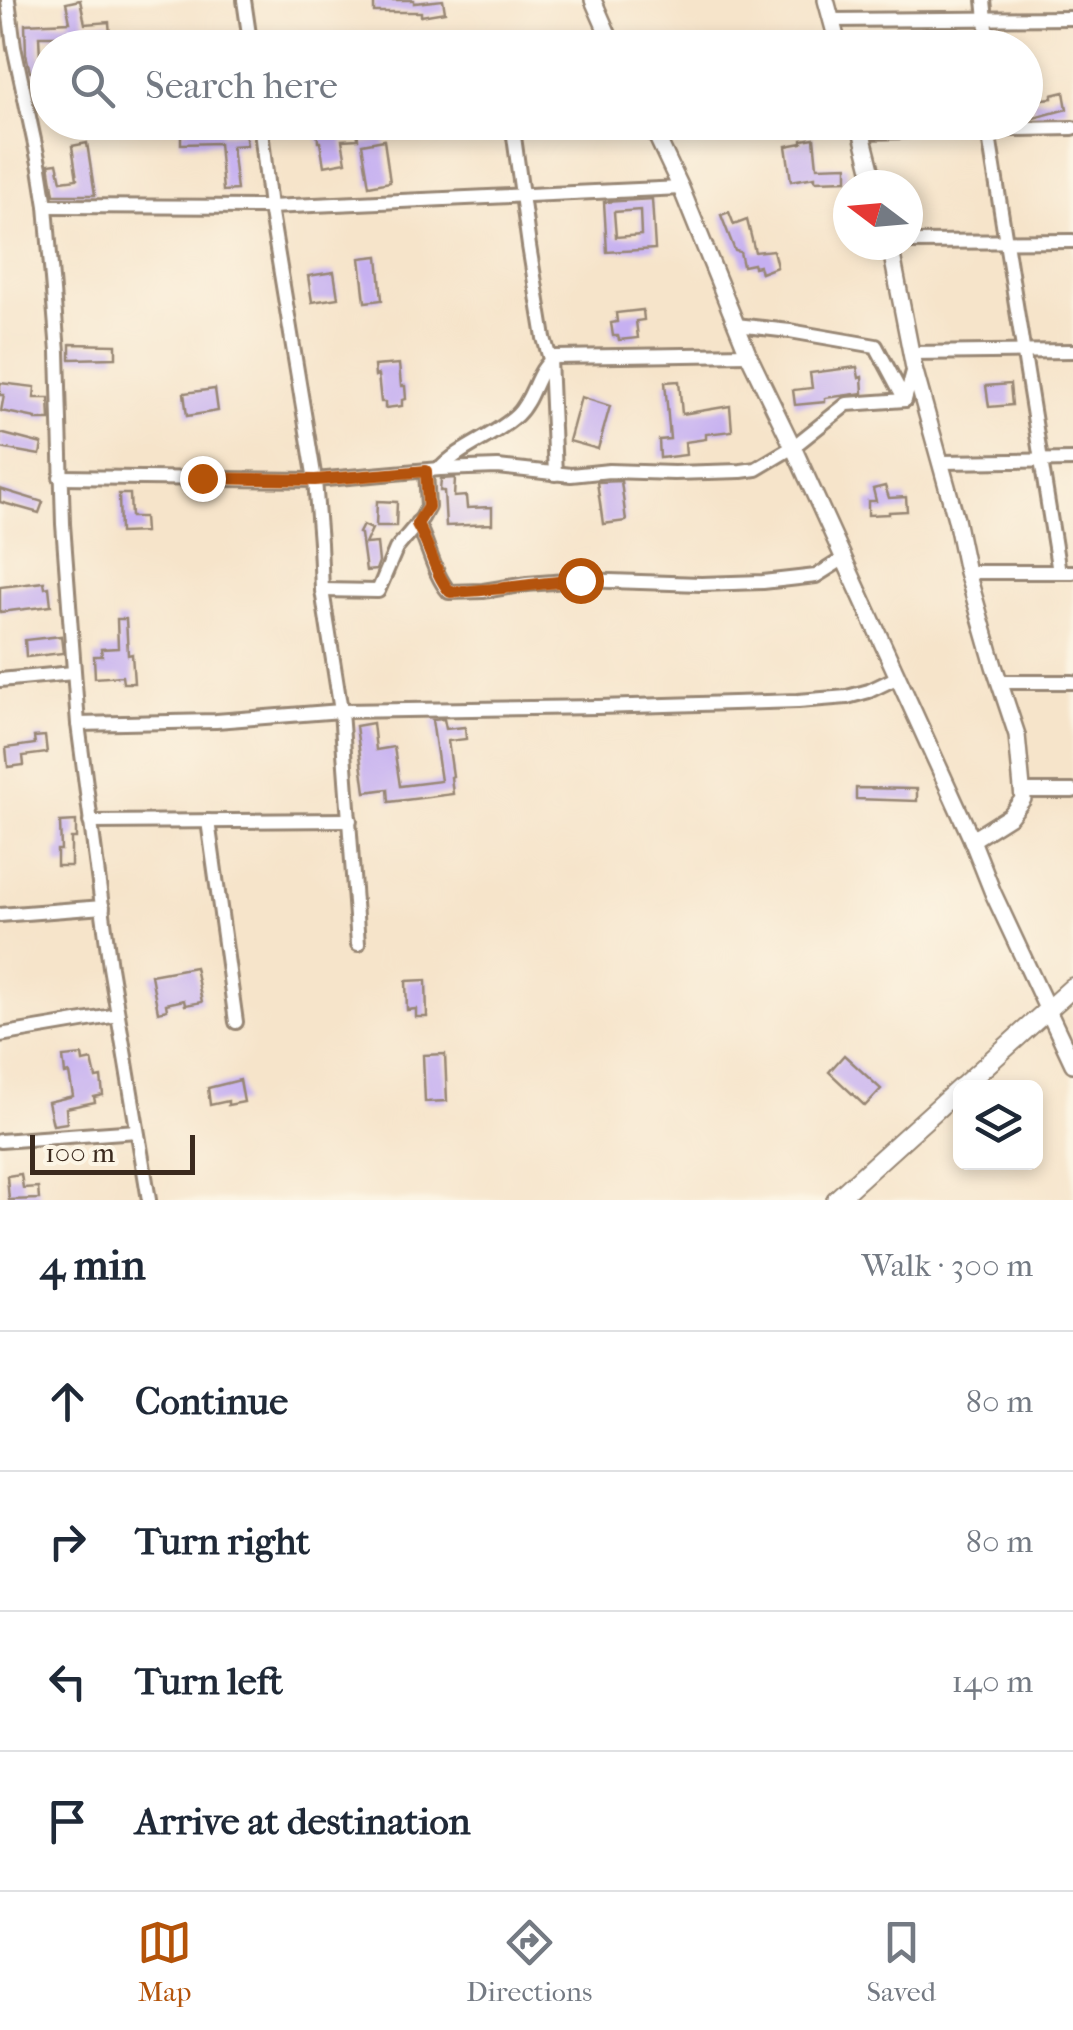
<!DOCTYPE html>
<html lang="en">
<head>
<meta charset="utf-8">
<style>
  :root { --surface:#fff; --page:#f6f6f7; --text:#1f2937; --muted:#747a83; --line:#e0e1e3; --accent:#b45309 }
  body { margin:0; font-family:"IM FELL French Canon",serif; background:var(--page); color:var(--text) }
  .controls { position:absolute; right:30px; bottom:30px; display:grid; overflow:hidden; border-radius:15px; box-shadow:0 5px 15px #0003 }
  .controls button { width:90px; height:90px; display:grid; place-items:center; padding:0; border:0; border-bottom:2px solid var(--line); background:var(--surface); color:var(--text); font:50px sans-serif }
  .compass { position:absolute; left:833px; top:170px; width:90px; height:90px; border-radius:50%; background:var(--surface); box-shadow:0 5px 15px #0003; rotate:286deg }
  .scale { position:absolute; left:30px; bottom:25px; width:165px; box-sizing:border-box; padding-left:10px; border:5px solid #3b2a1e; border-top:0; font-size:28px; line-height:35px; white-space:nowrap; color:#3b2a1e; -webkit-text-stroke:8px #fcf5e5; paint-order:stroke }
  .stop { position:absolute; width:30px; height:30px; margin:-22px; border:8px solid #b45309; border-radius:50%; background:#fff }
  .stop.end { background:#b45309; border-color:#fff; box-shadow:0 2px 10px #0008 }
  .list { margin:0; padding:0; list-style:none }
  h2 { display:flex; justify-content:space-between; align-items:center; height:130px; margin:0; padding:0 40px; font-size:42px }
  h2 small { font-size:32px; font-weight:400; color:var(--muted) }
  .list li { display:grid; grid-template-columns:65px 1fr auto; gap:30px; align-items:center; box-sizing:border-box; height:140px; padding:0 40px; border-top:2px solid var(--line) }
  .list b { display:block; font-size:38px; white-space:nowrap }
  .list em { font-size:32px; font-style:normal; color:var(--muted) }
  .icon { flex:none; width:55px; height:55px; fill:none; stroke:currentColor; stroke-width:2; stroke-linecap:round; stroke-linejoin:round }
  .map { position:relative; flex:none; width:1073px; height:1200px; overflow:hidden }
  .search { position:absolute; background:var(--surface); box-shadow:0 5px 15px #0003; left:30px; right:30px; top:30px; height:110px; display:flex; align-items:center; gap:25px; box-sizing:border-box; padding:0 35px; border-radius:55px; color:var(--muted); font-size:38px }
  .sheet { height:690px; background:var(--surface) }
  nav { display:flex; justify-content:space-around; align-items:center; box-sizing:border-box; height:140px; border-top:2px solid var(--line); background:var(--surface); font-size:28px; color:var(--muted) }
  nav a { display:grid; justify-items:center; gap:5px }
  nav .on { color:var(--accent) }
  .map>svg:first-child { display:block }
</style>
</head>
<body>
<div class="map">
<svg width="1073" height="1200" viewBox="0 0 1073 1200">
  <rect width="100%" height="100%" fill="#fcf5e5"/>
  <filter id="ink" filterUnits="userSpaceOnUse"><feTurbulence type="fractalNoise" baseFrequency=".01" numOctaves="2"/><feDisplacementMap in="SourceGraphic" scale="20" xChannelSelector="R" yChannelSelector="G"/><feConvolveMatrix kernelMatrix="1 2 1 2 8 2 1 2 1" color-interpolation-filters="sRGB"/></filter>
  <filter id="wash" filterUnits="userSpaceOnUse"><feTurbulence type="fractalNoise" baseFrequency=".0048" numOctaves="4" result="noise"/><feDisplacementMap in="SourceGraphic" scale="40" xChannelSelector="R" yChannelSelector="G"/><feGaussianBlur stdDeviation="2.25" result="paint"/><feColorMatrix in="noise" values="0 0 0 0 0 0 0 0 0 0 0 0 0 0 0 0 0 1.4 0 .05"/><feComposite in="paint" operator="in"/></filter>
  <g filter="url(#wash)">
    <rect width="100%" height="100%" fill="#f6e4ca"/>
    <g id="blocks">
      <g fill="#c6b0f1" fill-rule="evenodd">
        <path d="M80 0 85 24 109 22 110 35 120 33 122 42 111 44 112 48H98L97 40 76 42V48H64V36H39L40 58H48V72H30L26 54 25 24 70 22 66 3Z"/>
        <path d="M374 0H414V3L443 0 445 12 421 16V12H374Z"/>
        <path d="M1064 92 1067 109 1034 118 1033 100 1052 98V95Z"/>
        <path d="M189 122H205V129H221V135L245 132 247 145 232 146 237 190 223 191 219 143 181 144V130H189Z"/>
        <path d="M317 122H338V126L357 125 358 139 342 140 346 162 324 166 320 142H318Z"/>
        <path d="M523 122H572L573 135 549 137V134L526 137Z"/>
        <path d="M814 138 817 167 847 166V180L815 181V177L791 181 786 146 802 143V140Z"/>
        <path d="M384 140 390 182 369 186 362 144Z"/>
        <path d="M87 143 95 195H54L49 164 57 163 61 181 77 179 72 146Z"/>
        <path d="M652 199 655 249 607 252 604 202ZM640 210 641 235 616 237 614 212Z"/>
        <path d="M729 212 734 225 747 220 755 252 773 250 777 267 761 273 759 266 754 267 753 264 743 266 740 252 735 251 721 215Z"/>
        <path d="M378 256 382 300 365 302 360 258Z"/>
        <path d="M334 272 338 298 312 302 308 276Z"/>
        <path d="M643 310 644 320 636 321 638 338 619 340 618 336H613L611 323 617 322 616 313Z"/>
        <path d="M70 344 116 345V358L70 359Z"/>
        <path d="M399 364 401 386H405L406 399 402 400V406L385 408V402H381L378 375 375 376 374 366Z"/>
        <path d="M857 367 859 378 862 377 863 393 825 398V402L795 405 793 390 812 388 810 373Z"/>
        <path d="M679 381 682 414 730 406 732 431 706 434V439L685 442 686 455 660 458 659 440 670 439 665 382Z"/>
        <path d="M0 383 35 387 34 398H49L50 420H36V418L1 411 4 395H0Z"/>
        <path d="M1010 384 1012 405 989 407 986 386Z"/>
        <path d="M215 389 218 411 187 416 184 393Z"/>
        <path d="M581 397 610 406 598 449 569 441Z"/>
        <path d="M0 433 42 444 40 455 0 448Z"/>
        <path d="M455 478 454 497 466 496 467 508 492 507V524L446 526 444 491H440L441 479Z"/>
        <path d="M621 481 626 521 603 524 597 482Z"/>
        <path d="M885 486 889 498 906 497 907 511 889 512V514L868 515V501H876L873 489Z"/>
        <path d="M0 489 43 502 39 513 0 502Z"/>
        <path d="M119 494H130L131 517H144L145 532 120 533Z"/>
        <path d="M377 501 397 502 396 526H376Z"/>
        <path d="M363 525 372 529 365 544 377 543 379 562 376 570 366 571 361 534 359 533Z"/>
        <path d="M44 582 45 588 49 587 51 606 0 612V587Z"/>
        <path d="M117 619H126L128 655 132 654 134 683H123L122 676 95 678 94 656H102L101 649 118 648Z"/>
        <path d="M61 636 63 653 26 657 25 640Z"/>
        <path d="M444 719 446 729 465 727 466 739 448 741 453 776 451 777 453 794 389 802 388 789 365 792 356 726 373 723 376 750 394 747 400 786 441 781 432 720Z"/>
        <path d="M45 736 47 753 23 756 24 765 8 767 6 748 35 744 34 737Z"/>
        <path d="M856 788 917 789V801L856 799Z"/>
        <path d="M76 821V838H71V866H57V850H61L60 822Z"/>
        <path d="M195 967 202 1002 185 1005 184 1000 166 1004 167 1010 158 1012 151 975Z"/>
        <path d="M426 980 427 1017H416V1009L407 1010 406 981Z"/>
        <path d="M445 1054 447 1101 425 1102 423 1055Z"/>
        <path d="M82 1055 83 1062 92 1060 96 1078 101 1077 103 1095 94 1097 95 1102 66 1108 67 1123 53 1125 48 1102 73 1096 69 1073 65 1074 63 1057Z"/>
        <path d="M844 1055 881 1089 865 1106 829 1072Z"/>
        <path d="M240 1080 244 1102 228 1105V1101L210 1105 208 1088Z"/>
        <path d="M21 1174 23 1188 38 1187 39 1199 9 1200 7 1176Z"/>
      </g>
    </g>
  </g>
  <g filter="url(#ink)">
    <use href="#blocks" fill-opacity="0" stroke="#988774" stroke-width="2.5"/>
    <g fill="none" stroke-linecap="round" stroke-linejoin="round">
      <defs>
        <g id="minor">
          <path d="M8 0 14 47 40 168 46 206 58 352 63 524 78 724 110 967 149 1200"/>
          <path d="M244 0 251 48"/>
          <path d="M984 0 989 48"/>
          <path d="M831 20 1073 18"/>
          <path d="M260 122 270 207 681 188"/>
          <path d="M512 122 529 246 544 338 550 359 555 474"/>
          <path d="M988 130 1059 572"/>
          <path d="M861 132 1073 128"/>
          <path d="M46 206 270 207 315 480 440 469C461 446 494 437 517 415 534 399 536 369 555 357L748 354"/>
          <path d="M908 242 1073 241"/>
          <path d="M736 325 790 331 876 346 905 400 914 368"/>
          <path d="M911 353 1073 351"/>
          <path d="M941 462 1073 460"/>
          <path d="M440 469 498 467 571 475 609 471 674 473 741 471 756 469 793 447 847 404 905 400"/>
          <path d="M60 477 315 480 320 543 322 590 341 711 358 944"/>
          <path d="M417 523C429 545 433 573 449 592L483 591 527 584 580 580 701 584 763 582 816 576 843 559"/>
          <path d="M967 572H1073"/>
          <path d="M322 590 378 591 396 549 422 518 428 507 426 471"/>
          <path d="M0 680 73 673"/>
          <path d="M999 682H1073"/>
          <path d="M78 724 216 721 341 711 598 707 798 701 847 697 869 691 898 677"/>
          <path d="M1023 791H1073"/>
          <path d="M208 821 236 1022"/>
          <path d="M90 822 350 820"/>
          <path d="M0 915 103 907"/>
          <path d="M0 1035 118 1015"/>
          <path d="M0 1141 137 1131"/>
        </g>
        <g id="major">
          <path d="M593 0 614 48"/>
          <path d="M826 0 839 48"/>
          <path d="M650 122 681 188 748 354 793 447 972 840 993 893 1073 1064"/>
          <path d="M859 122 875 185"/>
          <path d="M890 245 914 368 956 519 967 572 994 666 1017 735 1023 799 1010 816 972 840"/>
        </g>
        <g id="highway">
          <path d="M961 1088 1073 987"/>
          <path d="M836 1200 960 1088"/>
        </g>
      </defs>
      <use href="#minor" stroke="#988774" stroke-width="18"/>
      <use href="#major" stroke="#988774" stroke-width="20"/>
      <use href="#highway" stroke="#988774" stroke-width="22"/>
      <use href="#minor" stroke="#fff" stroke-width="12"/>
      <use href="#major" stroke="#fff" stroke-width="15"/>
      <use href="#highway" stroke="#fff" stroke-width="18"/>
    </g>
  </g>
  <g fill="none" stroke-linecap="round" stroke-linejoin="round" filter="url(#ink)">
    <path stroke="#b45309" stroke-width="12" d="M202 478 315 480 426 471 428 507 417 524C430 545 434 573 450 592 493 591 537 583 580 580"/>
  </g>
</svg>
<div class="controls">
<button><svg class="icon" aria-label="layers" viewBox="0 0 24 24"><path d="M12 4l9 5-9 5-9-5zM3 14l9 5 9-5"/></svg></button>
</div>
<svg class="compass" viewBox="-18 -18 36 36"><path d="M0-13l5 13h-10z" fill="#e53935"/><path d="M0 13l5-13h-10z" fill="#747a83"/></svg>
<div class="scale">100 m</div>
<div class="stop" style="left:580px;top:580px"></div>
<div class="stop end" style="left:202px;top:478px"></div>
<div class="search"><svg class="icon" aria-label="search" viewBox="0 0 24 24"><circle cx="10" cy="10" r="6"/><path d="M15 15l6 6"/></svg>Search here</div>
</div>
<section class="sheet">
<h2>4 min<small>Walk · 300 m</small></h2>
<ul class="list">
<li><svg class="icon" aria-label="ahead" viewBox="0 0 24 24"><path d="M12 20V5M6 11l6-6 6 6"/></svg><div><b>Continue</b></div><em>80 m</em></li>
<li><svg class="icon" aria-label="right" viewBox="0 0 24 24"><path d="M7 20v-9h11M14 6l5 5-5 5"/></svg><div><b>Turn right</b></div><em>80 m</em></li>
<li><svg class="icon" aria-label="left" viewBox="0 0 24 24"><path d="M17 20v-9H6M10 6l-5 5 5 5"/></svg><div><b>Turn left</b></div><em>140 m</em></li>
<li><svg class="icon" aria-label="arrive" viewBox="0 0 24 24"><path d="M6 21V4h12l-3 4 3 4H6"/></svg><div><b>Arrive at destination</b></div></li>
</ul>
</section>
<nav>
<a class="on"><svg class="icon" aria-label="map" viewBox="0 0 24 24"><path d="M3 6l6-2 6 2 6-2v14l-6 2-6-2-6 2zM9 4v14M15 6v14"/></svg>Map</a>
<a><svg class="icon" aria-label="directions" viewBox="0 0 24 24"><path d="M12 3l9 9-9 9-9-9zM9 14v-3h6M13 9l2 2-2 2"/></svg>Directions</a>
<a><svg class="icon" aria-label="saved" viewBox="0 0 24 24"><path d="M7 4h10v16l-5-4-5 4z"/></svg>Saved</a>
</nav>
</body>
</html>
